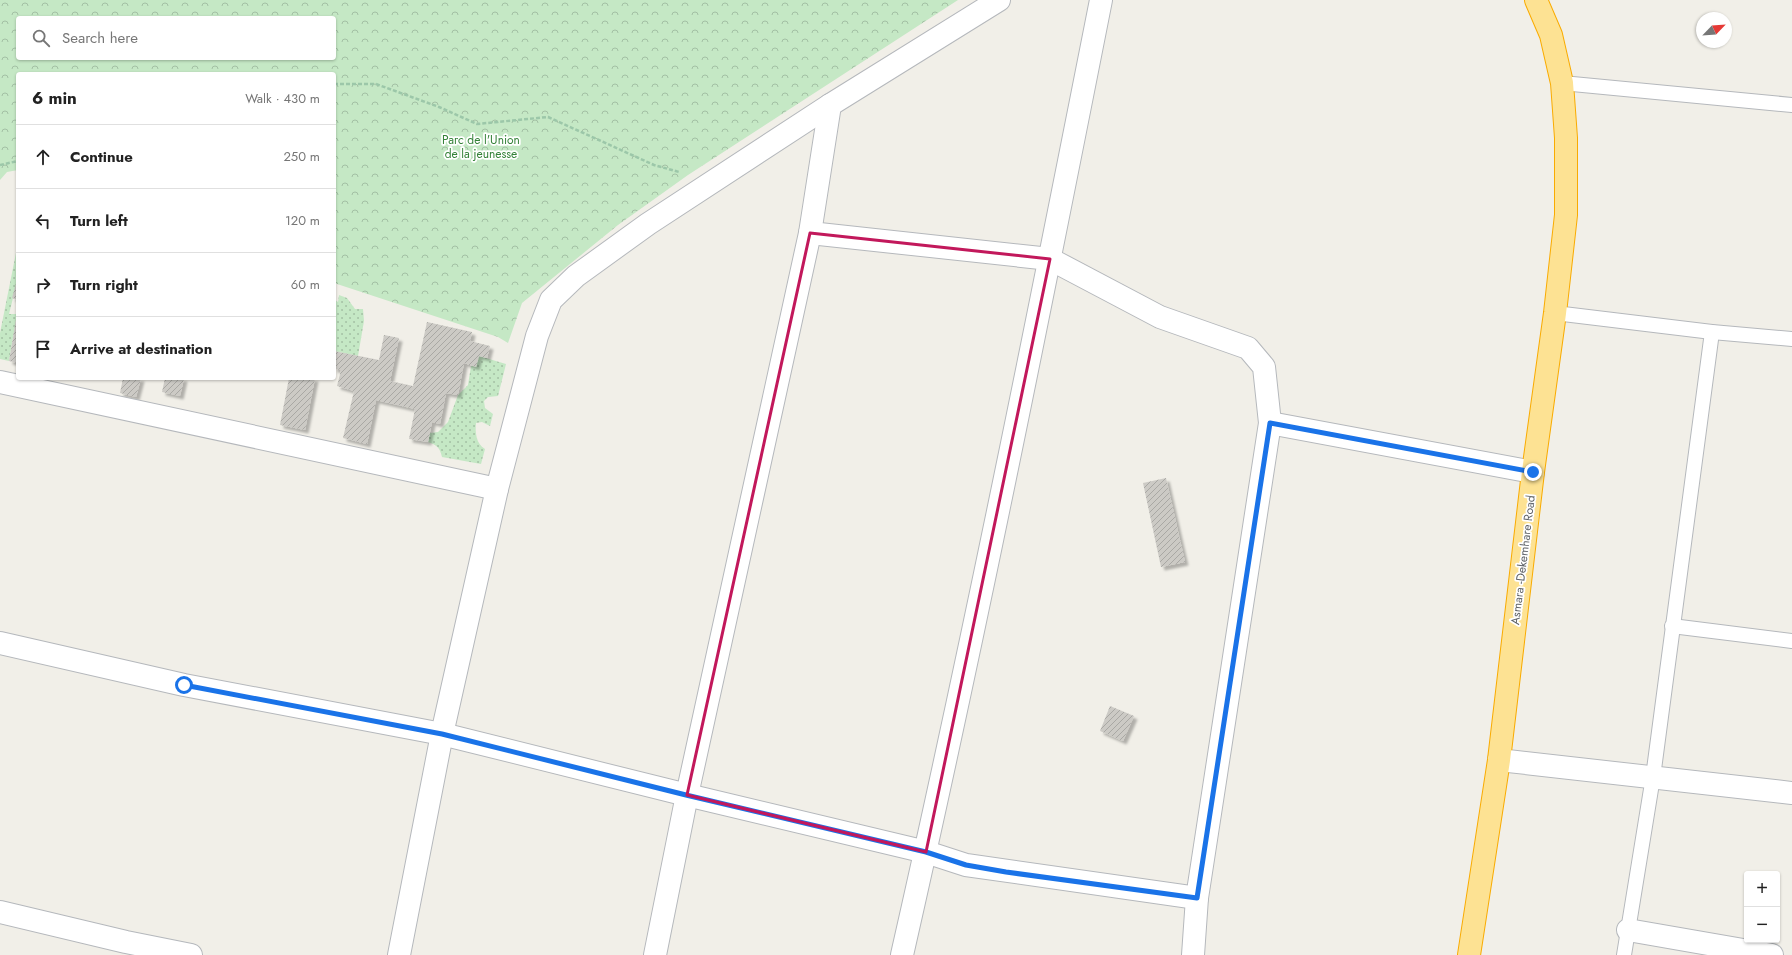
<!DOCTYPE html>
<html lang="en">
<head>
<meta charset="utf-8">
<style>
  :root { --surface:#fff; --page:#f2f2f2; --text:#222; --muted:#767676; --line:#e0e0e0 }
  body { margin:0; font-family:Jost,sans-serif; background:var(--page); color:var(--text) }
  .controls { position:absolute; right:12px; bottom:12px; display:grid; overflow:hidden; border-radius:4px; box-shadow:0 1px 3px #0004 }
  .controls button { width:36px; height:36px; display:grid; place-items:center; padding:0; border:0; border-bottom:1px solid var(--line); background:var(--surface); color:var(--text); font:20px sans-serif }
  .compass { position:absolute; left:1696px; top:12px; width:36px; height:36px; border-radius:50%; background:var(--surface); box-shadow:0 1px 3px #0004; rotate:65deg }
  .stop { position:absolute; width:12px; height:12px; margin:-9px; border:3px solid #1a73e8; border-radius:50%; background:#fff }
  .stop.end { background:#1a73e8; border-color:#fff; box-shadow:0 1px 4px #0008 }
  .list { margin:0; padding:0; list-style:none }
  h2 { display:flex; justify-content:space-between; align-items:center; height:52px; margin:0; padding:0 16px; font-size:17px }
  h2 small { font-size:13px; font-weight:400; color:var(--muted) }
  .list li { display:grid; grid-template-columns:26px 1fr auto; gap:12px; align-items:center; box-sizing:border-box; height:64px; padding:0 16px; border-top:1px solid var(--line) }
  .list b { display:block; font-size:15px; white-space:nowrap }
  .list em { font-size:13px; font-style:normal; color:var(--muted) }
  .icon { flex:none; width:22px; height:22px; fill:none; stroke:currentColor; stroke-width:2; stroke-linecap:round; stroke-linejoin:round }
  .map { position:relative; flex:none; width:1792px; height:955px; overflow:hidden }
  .search { position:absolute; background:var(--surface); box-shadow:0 1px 3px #0004; left:16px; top:16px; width:320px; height:44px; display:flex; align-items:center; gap:10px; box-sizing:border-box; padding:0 14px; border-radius:4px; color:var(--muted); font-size:15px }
  .panel { position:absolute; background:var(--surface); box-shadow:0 1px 3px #0004; left:16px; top:72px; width:320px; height:308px; border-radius:4px }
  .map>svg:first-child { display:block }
</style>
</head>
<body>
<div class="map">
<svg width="1792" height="955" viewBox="0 0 1792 955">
  <defs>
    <pattern id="grass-dots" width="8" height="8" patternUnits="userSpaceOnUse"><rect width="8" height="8" fill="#c5e8c5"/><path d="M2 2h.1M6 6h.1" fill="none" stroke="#a3c0a4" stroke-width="1.8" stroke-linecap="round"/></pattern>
    <pattern id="park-crowns" width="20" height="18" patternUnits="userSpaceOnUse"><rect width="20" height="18" fill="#c5e8c5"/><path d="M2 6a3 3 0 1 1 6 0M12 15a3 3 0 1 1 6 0" fill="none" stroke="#a3c0a4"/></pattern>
    <pattern id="building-hatch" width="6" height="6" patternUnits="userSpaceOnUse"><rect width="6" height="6" fill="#cccac5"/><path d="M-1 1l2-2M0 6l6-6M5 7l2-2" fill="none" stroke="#a9a8a4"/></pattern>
    <filter id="shadow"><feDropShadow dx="3.5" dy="3.5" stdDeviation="1" flood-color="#0004"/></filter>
  </defs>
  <rect width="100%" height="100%" fill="#f1efe8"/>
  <g fill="url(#grass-dots)">
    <path d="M18 243V278L9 314H17L9 361 0 359V333Z"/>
    <path d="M339 295 347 298 355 309H363L364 321 358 356 334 351V299L338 302Z"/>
    <path d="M479 356 506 364 498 396 488 397 484 401 485 408 493 414 490 426 482 422 476 423C475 432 476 444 485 449L481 464 442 457C440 448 437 445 428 442L430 433 438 432 448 422 458 395 468 385 471 366H476Z"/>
  </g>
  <path fill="url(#park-crowns)" fill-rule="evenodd" d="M0 0H958L688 175 618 225 522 303 508 343 498 337 334 283V74H18V170L7 172 0 180ZM18 18H334V58H18Z"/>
  <g fill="url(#building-hatch)" filter="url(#shadow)">
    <path d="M18 276V300L12 298Z"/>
    <path d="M17 314 18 315V363L9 361Z"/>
    <path d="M427 322 472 332 470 341 490 346 487 358 479 356 476 367 464 363 458 395 446 393 440 424 432 422 428 442 409 439 415 409 376 400 367 444 343 438 354 391 337 386 341 370 334 369V351L379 360 384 335 399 338 390 381 413 386Z"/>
    <path d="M123 378H141L136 397 120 393Z"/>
    <path d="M165 378H184L180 396 162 392Z"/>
    <path d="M289 378H315L305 430 280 425Z"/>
    <path d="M1166 478 1185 562 1161 567 1143 483Z"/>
    <path d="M1110 706 1134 716 1123 741 1100 731Z"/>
  </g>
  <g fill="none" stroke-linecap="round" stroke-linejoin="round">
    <defs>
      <g id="lane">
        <path d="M1562 83 1792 105"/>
        <path d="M1555 313 1712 332 1792 339"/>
        <path d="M1672 626 1792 641"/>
        <path d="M1624 955 1653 777 1712 332"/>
      </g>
      <g id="street">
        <path d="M810 233 1050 259 1160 317 1248 348 1264 367 1270 423 1197 898 1193 955"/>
        <path d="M0 382 497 489"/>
        <path d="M1270 423 1533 472"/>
        <path d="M0 643 184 685 442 734 687 795 926 852 966 865 1197 898"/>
        <path d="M1499 760 1792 793"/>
        <path d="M0 912 126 942 191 955"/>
        <path d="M1628 930 1772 955"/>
        <path d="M399 955 442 734 497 489 537 336 551 300 576 276 648 224 830 105 999 0"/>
        <path d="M655 955 687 795 810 233 830 105"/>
        <path d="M902 955C974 638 1038 319 1101 0"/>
      </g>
      <path id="highway" d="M1469 955 1499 760 1533 472 1555 313 1566 215V138L1562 83 1551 35 1536 0"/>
    </defs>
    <use href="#lane" stroke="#b5b8bc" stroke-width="16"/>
    <use href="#street" stroke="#b5b8bc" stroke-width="24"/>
    <use href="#highway" stroke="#f9ab00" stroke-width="24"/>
    <g stroke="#9cc7a9" stroke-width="2.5" stroke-dasharray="4 2" stroke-linecap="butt">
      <path d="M334 84H376L439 107 477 124 548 117 654 165 679 172"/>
      <path d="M0 165 18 161"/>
    </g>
    <use href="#lane" stroke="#fff" stroke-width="14"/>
    <use href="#street" stroke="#fff" stroke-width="22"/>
    <use href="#highway" stroke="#fde293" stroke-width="22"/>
  </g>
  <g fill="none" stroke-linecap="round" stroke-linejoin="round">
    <path stroke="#1a73e8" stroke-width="5" d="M184 685 442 734 686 795 926 852 966 865 1006 872 1197 898 1270 423 1533 472"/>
  </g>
  <path fill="none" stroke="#c2185b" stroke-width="3" stroke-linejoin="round" d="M810 233 1050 259 926 852 687 795Z"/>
  <g text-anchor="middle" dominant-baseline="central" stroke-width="3.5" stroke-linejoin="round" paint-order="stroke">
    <g font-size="12" fill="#348238" stroke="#fff">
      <text x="481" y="140">Parc de l'Union<tspan x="481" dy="14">de la jeunesse</tspan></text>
    </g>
    <g font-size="12" fill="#5f6368" stroke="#fff">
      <text transform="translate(1523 560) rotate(-83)">Asmara -Dekemhare Road</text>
    </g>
  </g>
</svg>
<div class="controls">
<button>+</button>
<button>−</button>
</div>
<svg class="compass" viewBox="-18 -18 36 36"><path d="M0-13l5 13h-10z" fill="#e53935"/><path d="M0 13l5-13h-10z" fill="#767676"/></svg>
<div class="stop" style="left:184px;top:685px"></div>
<div class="stop end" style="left:1533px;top:472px"></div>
<div class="search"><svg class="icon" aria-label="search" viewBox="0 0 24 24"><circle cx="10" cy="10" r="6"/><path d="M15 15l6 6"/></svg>Search here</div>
<section class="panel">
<h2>6 min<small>Walk · 430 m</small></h2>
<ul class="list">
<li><svg class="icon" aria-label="ahead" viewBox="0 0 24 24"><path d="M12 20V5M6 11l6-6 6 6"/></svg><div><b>Continue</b></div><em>250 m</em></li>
<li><svg class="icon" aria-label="left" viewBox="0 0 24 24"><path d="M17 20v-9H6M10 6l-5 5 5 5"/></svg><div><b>Turn left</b></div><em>120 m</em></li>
<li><svg class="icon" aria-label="right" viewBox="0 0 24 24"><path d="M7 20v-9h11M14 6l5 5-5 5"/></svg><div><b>Turn right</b></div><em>60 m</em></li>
<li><svg class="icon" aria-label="arrive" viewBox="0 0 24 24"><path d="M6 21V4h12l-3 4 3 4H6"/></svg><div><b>Arrive at destination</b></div></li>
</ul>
</section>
</div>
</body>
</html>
